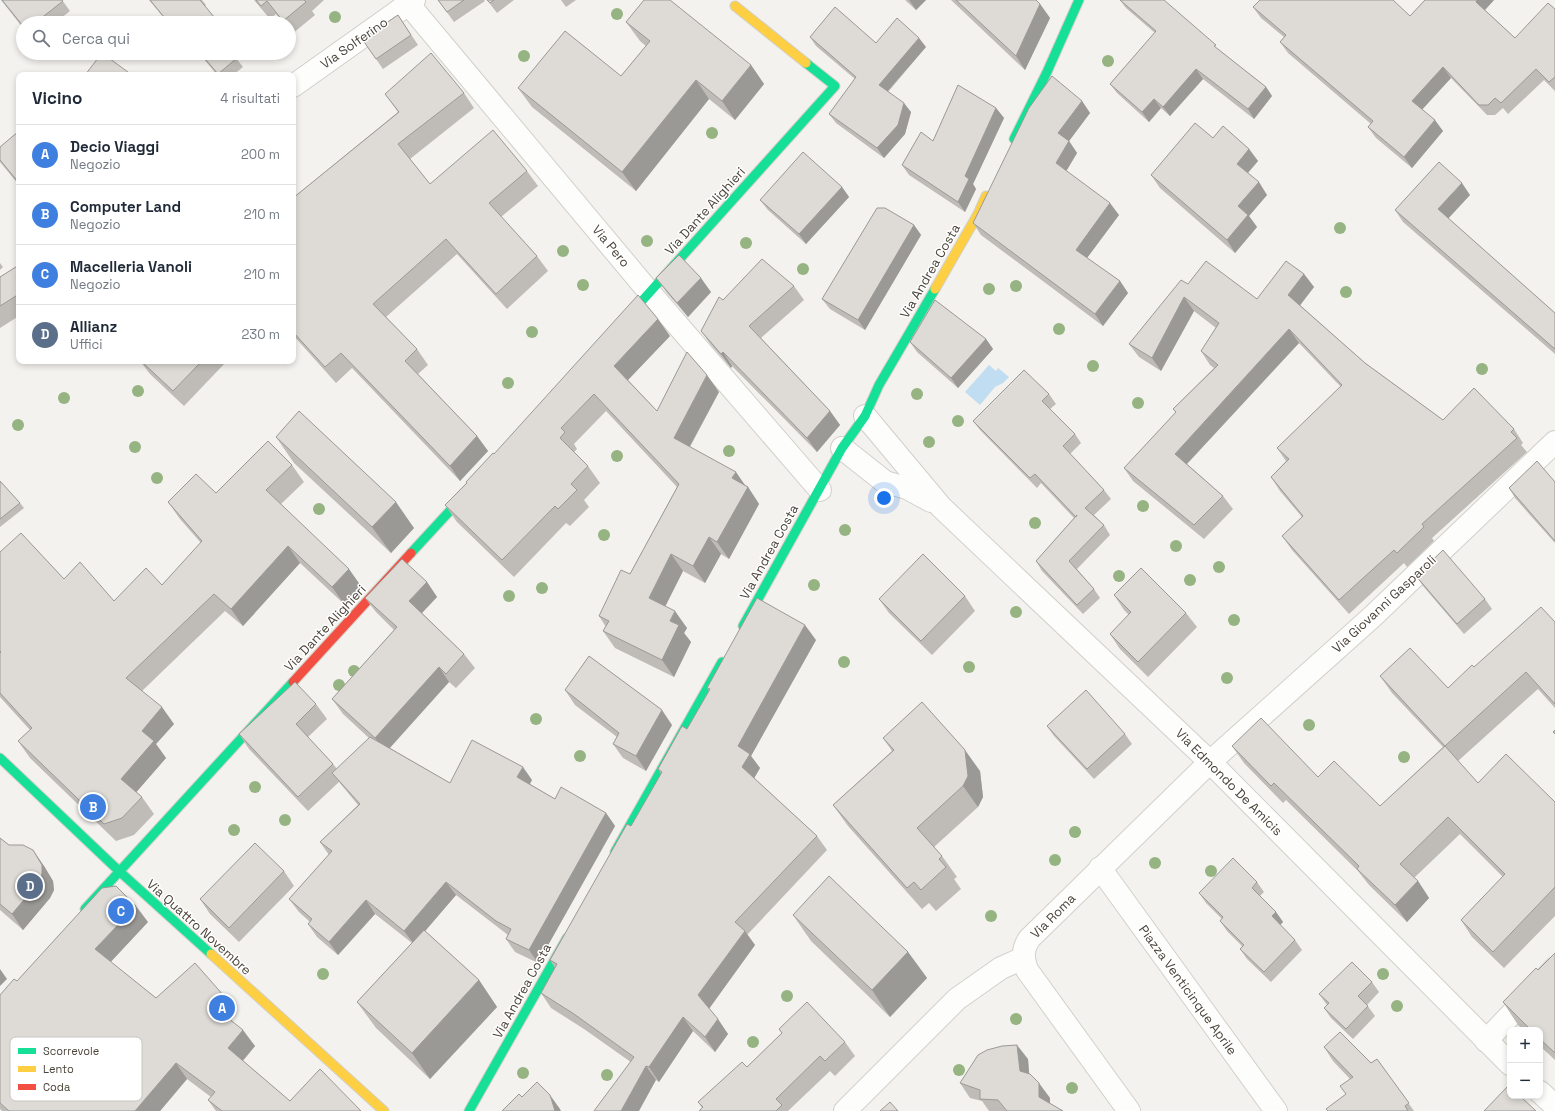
<!DOCTYPE html>
<html lang="it">
<head>
<meta charset="utf-8">
<style>
  :root { --surface:#fff; --page:#f2f2f3; --text:#1f2937; --muted:#747a83; --line:#e0e1e3; --accent:#868178 }
  body { margin:0; font-family:"Space Grotesk",sans-serif; background:var(--page); color:var(--text) }
  .controls { position:absolute; right:12px; bottom:12px; display:grid; overflow:hidden; border-radius:8px; box-shadow:0 2px 6px #0003 }
  .controls button { width:36px; height:36px; display:grid; place-items:center; padding:0; border:0; border-bottom:1px solid var(--line); background:var(--surface); color:var(--text); font:20px sans-serif }
  .you { position:absolute; left:884px; top:498px; width:14px; height:14px; margin:-10px; border:3px solid #fff; border-radius:50%; background:#1a73e8; box-shadow:0 0 0 6px #1a73e833 }
  .badge { display:grid; place-items:center; width:26px; height:26px; border-radius:50%; background:var(--accent); color:#fff; font-size:13px; font-weight:700 }
  .pin { position:absolute; translate:-50% -50%; border:2px solid #fff; box-shadow:0 1px 4px #0006 }
  .list { margin:0; padding:0; list-style:none }
  h2 { display:flex; justify-content:space-between; align-items:center; height:52px; margin:0; padding:0 16px; font-size:17px }
  h2 small { font-size:13px; font-weight:400; color:var(--muted) }
  .list li { display:grid; grid-template-columns:26px 1fr auto; gap:12px; align-items:center; box-sizing:border-box; height:60px; padding:0 16px; border-top:1px solid var(--line) }
  .list b { display:block; font-size:15px; white-space:nowrap }
  .list p { margin:0; font-size:13px; white-space:nowrap; color:var(--muted) }
  .list em { font-size:13px; font-style:normal; color:var(--muted) }
  .icon { flex:none; width:22px; height:22px; fill:none; stroke:currentColor; stroke-width:2; stroke-linecap:round; stroke-linejoin:round }
  .map { position:relative; flex:none; width:1555px; height:1111px; overflow:hidden }
  .search { position:absolute; background:var(--surface); box-shadow:0 2px 6px #0003; left:16px; top:16px; width:280px; height:44px; display:flex; align-items:center; gap:10px; box-sizing:border-box; padding:0 14px; border-radius:22px; color:var(--muted); font-size:15px }
  .panel { position:absolute; background:var(--surface); box-shadow:0 2px 6px #0003; left:16px; top:72px; width:280px; height:292px; border-radius:8px }
  .map>svg:first-child { display:block }
</style>
</head>
<body>
<div class="map">
<svg width="1555" height="1111" viewBox="0 0 1555 1111">
  <rect width="100%" height="100%" fill="#f4f2ee"/>
  <path fill="#c0ddf1" d="M989 365 996 371 998 368 1009 377 1003 383 995 387 980 405 965 392Z"/>
  <g fill="none" stroke-linecap="round" stroke-linejoin="round">
    <defs>
      <g id="street">
        <path d="M405 0 650 293 820 490"/>
        <path d="M293 86 414 0"/>
        <path d="M865 416 941 507 1210 762 1510 1064"/>
        <path d="M842 448 885 482 907 488 931 501"/>
        <path d="M1100 868 1276 1111"/>
        <path d="M1486 1041 1555 968"/>
        <path d="M1540 1092 1555 1106"/>
        <path d="M845 1111 957 999 1001 968 1024 958"/>
        <path d="M1129 1111 1027 970C1023 958 1022 950 1029 939L1210 762 1372 617 1555 442"/>
      </g>
      <g id="fast">
        <path d="M1014 139 1047 72 1079 0"/>
        <path d="M623 322 835 86 806 63"/>
        <path d="M411 553 470 489"/>
        <path d="M743 626 842 448 865 416 879 385 935 289"/>
        <path d="M0 758 119 871 211 954"/>
        <path d="M615 852 722 662"/>
        <path d="M85 909 293 682"/>
        <path d="M469 1111 567 938"/>
      </g>
      <g id="slow">
        <path d="M735 6 806 63"/>
        <path d="M935 289 978 214 986 196"/>
        <path d="M211 954 384 1111"/>
      </g>
      <path id="jam" d="M293 682 411 553"/>
    </defs>
    <use href="#street" stroke="#d2d0cb" stroke-width="24"/>
    <use href="#fast" stroke="#d3cfc5" stroke-width="11"/>
    <use href="#slow" stroke="#d3cfc5" stroke-width="11"/>
    <use href="#jam" stroke="#d3cfc5" stroke-width="11"/>
    <use href="#street" stroke="#fdfdfc" stroke-width="22"/>
    <use href="#fast" stroke="#16e098" stroke-width="9"/>
    <use href="#slow" stroke="#ffcf43" stroke-width="9"/>
    <use href="#jam" stroke="#f24e42" stroke-width="9"/>
  </g>
  <g fill="#96b382">
    <circle cx="617" cy="14" r="6"/>
    <circle cx="335" cy="17" r="6"/>
    <circle cx="524" cy="56" r="6"/>
    <circle cx="1108" cy="61" r="6"/>
    <circle cx="712" cy="133" r="6"/>
    <circle cx="1340" cy="228" r="6"/>
    <circle cx="647" cy="241" r="6"/>
    <circle cx="746" cy="243" r="6"/>
    <circle cx="563" cy="251" r="6"/>
    <circle cx="803" cy="269" r="6"/>
    <circle cx="583" cy="285" r="6"/>
    <circle cx="1016" cy="286" r="6"/>
    <circle cx="989" cy="289" r="6"/>
    <circle cx="1346" cy="292" r="6"/>
    <circle cx="1059" cy="329" r="6"/>
    <circle cx="532" cy="332" r="6"/>
    <circle cx="1093" cy="366" r="6"/>
    <circle cx="1482" cy="369" r="6"/>
    <circle cx="508" cy="383" r="6"/>
    <circle cx="138" cy="391" r="6"/>
    <circle cx="917" cy="394" r="6"/>
    <circle cx="64" cy="398" r="6"/>
    <circle cx="1138" cy="403" r="6"/>
    <circle cx="958" cy="421" r="6"/>
    <circle cx="18" cy="425" r="6"/>
    <circle cx="929" cy="442" r="6"/>
    <circle cx="135" cy="447" r="6"/>
    <circle cx="729" cy="451" r="6"/>
    <circle cx="617" cy="456" r="6"/>
    <circle cx="157" cy="478" r="6"/>
    <circle cx="1143" cy="506" r="6"/>
    <circle cx="319" cy="509" r="6"/>
    <circle cx="1035" cy="523" r="6"/>
    <circle cx="845" cy="530" r="6"/>
    <circle cx="604" cy="535" r="6"/>
    <circle cx="1176" cy="546" r="6"/>
    <circle cx="1219" cy="567" r="6"/>
    <circle cx="1119" cy="576" r="6"/>
    <circle cx="1190" cy="580" r="6"/>
    <circle cx="814" cy="585" r="6"/>
    <circle cx="542" cy="588" r="6"/>
    <circle cx="509" cy="596" r="6"/>
    <circle cx="1016" cy="612" r="6"/>
    <circle cx="1234" cy="620" r="6"/>
    <circle cx="844" cy="662" r="6"/>
    <circle cx="969" cy="667" r="6"/>
    <circle cx="354" cy="671" r="6"/>
    <circle cx="1227" cy="678" r="6"/>
    <circle cx="339" cy="685" r="6"/>
    <circle cx="536" cy="719" r="6"/>
    <circle cx="1309" cy="725" r="6"/>
    <circle cx="580" cy="756" r="6"/>
    <circle cx="1404" cy="757" r="6"/>
    <circle cx="255" cy="787" r="6"/>
    <circle cx="285" cy="820" r="6"/>
    <circle cx="234" cy="830" r="6"/>
    <circle cx="1075" cy="832" r="6"/>
    <circle cx="1055" cy="860" r="6"/>
    <circle cx="1155" cy="863" r="6"/>
    <circle cx="1211" cy="871" r="6"/>
    <circle cx="991" cy="916" r="6"/>
    <circle cx="323" cy="974" r="6"/>
    <circle cx="1383" cy="974" r="6"/>
    <circle cx="787" cy="996" r="6"/>
    <circle cx="1397" cy="1006" r="6"/>
    <circle cx="1016" cy="1019" r="6"/>
    <circle cx="753" cy="1042" r="6"/>
    <circle cx="959" cy="1070" r="6"/>
    <circle cx="523" cy="1073" r="6"/>
    <circle cx="607" cy="1075" r="6"/>
    <circle cx="1072" cy="1088" r="6"/>
  </g>
  <g fill="#bfbcb8">
    <path d="M1 0H62L70 11 55 23H23V28Z"/>
    <path d="M149 0H202L206 5 205 6 219 23H168Z"/>
    <path d="M254 0H324L312 11 315 15 292 34 289 30V23H283L276 14 270 19Z"/>
    <path d="M438 0H484L485 1 454 22Z"/>
    <path d="M487 0H514L497 13Z"/>
    <path d="M561 0H576L566 7Z"/>
    <path d="M905 0H926L916 10Z"/>
    <path d="M951 0H1036L1040 4 1050 18 1025 70Z"/>
    <path d="M1120 0 1219 50 1266 87 1272 96 1254 119 1203 79 1170 116 1161 108 1149 122 1117 93 1110 84 1155 33 1126 8Z"/>
    <path d="M1425 0H1494L1485 10 1515 38 1555 9V91L1544 80 1508 114 1503 108 1495 115H1487L1451 78 1422 109 1443 131 1412 168 1376 138 1368 127 1371 124 1288 53 1280 42 1284 37 1261 18 1253 7 1410 16Z"/>
    <path d="M398 15 418 45 383 69 362 39Z"/>
    <path d="M626 22 751 65 764 84 735 120 709 99 636 191 532 107 518 88 621 76 646 46 640 41Z"/>
    <path d="M810 37 926 47 888 92 911 112 905 134 884 158 836 123 829 114 855 79 816 46Z"/>
    <path d="M199 53H232L243 67 233 75H217Z"/>
    <path d="M464 93 474 108 410 159 430 184 527 171 538 186 501 217 537 256 548 271 507 309 457 254 386 317 417 349 428 365 418 374 477 436 488 451 460 481 352 368 336 383 293 335V198L398 112 385 94Z"/>
    <path d="M1082 101 1090 113 1069 141 1077 153 1066 171 1119 215 1087 258 1120 281 1128 293 1103 326 981 235 973 223Z"/>
    <path d="M996 108 1004 118 973 184 976 189 965 212 909 175 902 165 933 141Z"/>
    <path d="M19 131V185L0 162V147Z"/>
    <path d="M1213 138 1249 149 1258 161 1248 173 1267 195 1249 216 1257 227 1235 253 1160 188 1151 175Z"/>
    <path d="M842 187 849 197 806 244 768 210 760 200Z"/>
    <path d="M1470 195 1448 218 1555 313V354L1403 222 1395 210Z"/>
    <path d="M914 225 921 235 865 330 830 309 822 299Z"/>
    <path d="M0 263 3 267 0 270Z"/>
    <path d="M19 265V316L0 328V277Z"/>
    <path d="M1304 274 1314 287 1300 305 1365 363 1443 420 1514 429 1523 443 1521 445 1527 452 1432 538 1434 541 1407 567 1404 563 1349 614 1292 550 1282 536 1302 517 1280 491 1271 477 1286 461 1277 448 1341 387 1299 343 1187 464 1223 496 1233 509 1204 539 1133 481 1124 468 1176 413 1173 409 1214 368 1210 365 1201 351 1216 328 1194 311 1161 371 1139 357 1129 344 1188 284 1257 299Z"/>
    <path d="M656 278 711 292 688 317 667 293Z"/>
    <path d="M794 286 804 300 761 338 830 411 840 425 817 452 732 366 731 368 711 345 701 331 723 300Z"/>
    <path d="M670 336 628 380 657 411 719 392 690 447 748 487 759 504 729 559 721 554 705 583 683 571 665 606 687 628 684 633 691 642 674 677 615 648 603 631 606 627 599 616 630 574 677 487 606 411 574 444 577 449 574 452 588 466 600 483 584 500 589 507 570 526 566 523 514 577 457 522 445 505 494 454Z"/>
    <path d="M986 339 993 349 958 388 917 352 910 342Z"/>
    <path d="M140 361H227L184 406 150 374Z"/>
    <path d="M1049 394 1056 404 1050 409 1075 434 1081 443 1070 454 1104 490 1111 499 1094 515 1104 525 1110 535 1077 569 1094 589 1100 598 1083 614 1042 571 1036 561 1074 518 1041 483 1037 488 980 430 973 421Z"/>
    <path d="M276 437 414 528 391 553 294 463Z"/>
    <path d="M292 465 304 482 281 504 361 586 344 604 300 563 243 626 225 611 142 691 174 724 156 744 166 758 136 792 142 797 154 814 134 835 116 841 30 758 18 741 30 730 0 697V552L64 579 114 601 162 585 201 543 180 519 168 502 216 493Z"/>
    <path d="M0 481 20 503 24 508 0 527Z"/>
    <path d="M1555 482V543L1515 498 1509 488Z"/>
    <path d="M1416 576 1485 599 1492 609 1464 634 1423 586Z"/>
    <path d="M427 582 437 597 422 613 464 654 475 668 456 688 449 682 390 748 450 783 532 780 530 784 555 799 606 813 615 826 538 963 515 952 506 939 508 935 456 895 425 931 479 980 497 1007 430 1079 376 1028 357 1002 412 943 375 914 338 955 317 937 308 924 310 922 299 912 289 899 329 855 320 842 358 805 339 782 308 811 249 749 239 734 316 704 327 719 308 737 333 764 337 769 369 738 343 714 332 699 394 630 376 612 365 598Z"/>
    <path d="M1114 595 1186 613 1197 627 1148 677 1120 649 1110 634 1129 615 1124 610Z"/>
    <path d="M965 596 975 611 932 655 889 613 879 599Z"/>
    <path d="M1555 622V708L1538 689 1458 761 1478 783 1555 802V916L1504 968 1472 937 1461 920 1503 877 1460 834 1414 878 1418 881 1429 898 1407 922 1369 885 1358 871 1286 800 1283 803 1244 763 1232 746 1318 777 1380 806 1443 747 1392 693 1380 676 1448 688 1474 667Z"/>
    <path d="M816 640 751 756 760 768 754 778 817 836 827 850 747 935 755 945 709 1009 728 1034 715 1052 693 1031 659 1082 584 1029 551 1008 541 993 555 968 550 960 631 826 661 774 658 769 687 729 709 691 707 688Z"/>
    <path d="M565 690 672 725 646 771 623 758 613 744 617 737 575 705Z"/>
    <path d="M1047 726 1125 734 1132 744 1094 779 1054 736Z"/>
    <path d="M883 738 980 771 983 797 978 807 934 847 942 856 957 877 954 879 961 889 936 911 929 903 922 909 848 826 833 805 892 751Z"/>
    <path d="M0 838 9 845 44 866 53 881 54 890 50 898 23 930 0 910Z"/>
    <path d="M284 871 294 886 239 942 210 914 200 899Z"/>
    <path d="M1257 882 1264 892 1260 896 1276 912 1283 922 1280 925 1295 940 1302 950 1271 982 1247 959 1240 949 1242 946 1227 931 1220 921 1222 919 1206 903 1199 893Z"/>
    <path d="M793 915 908 952 927 978 890 1017 811 941Z"/>
    <path d="M148 922 110 962 156 998 235 1012 229 1019 255 1046 243 1061 290 1101 361 1111H216L208 1100 211 1097 187 1079 160 1111H2L0 1109V995L17 981Z"/>
    <path d="M1555 953V1060L1540 1046V1030H1524L1518 1025 1503 1002 1538 970Z"/>
    <path d="M1372 982 1379 992 1367 1005 1375 1016 1353 1039 1331 1018 1324 1008 1327 1005 1319 994Z"/>
    <path d="M779 1029 845 1042 855 1056 835 1076 830 1071 788 1111H699L702 1108 698 1102 747 1067 782 1033Z"/>
    <path d="M1324 1047 1371 1063 1377 1059 1414 1111H1327L1346 1094 1350 1079 1333 1061Z"/>
    <path d="M1028 1059 1029 1074 1050 1098V1103L1063 1111H989L982 1101 970 1098 960 1083Z"/>
  </g>
  <g fill="#9b9996">
    <path d="M909 0H926L916 10Z"/>
    <path d="M1477 0H1494L1483 12 1476 2Z"/>
    <path d="M1040 4 1050 18 1025 70 1016 56Z"/>
    <path d="M919 38 926 47 885 94 879 85Z"/>
    <path d="M751 65 764 84 735 120 722 101Z"/>
    <path d="M1443 67 1451 78 1420 112 1412 101Z"/>
    <path d="M1196 69 1203 79 1170 116 1163 107Z"/>
    <path d="M696 80 709 99 636 191 622 172Z"/>
    <path d="M1266 87 1272 96 1254 119 1248 109Z"/>
    <path d="M1154 99 1161 108 1149 122 1142 112Z"/>
    <path d="M1082 101 1090 113 1066 145 1058 133Z"/>
    <path d="M904 103 911 112 905 134 884 158 877 148Z"/>
    <path d="M996 108 1004 118 973 184 976 189 965 212 958 202 965 176Z"/>
    <path d="M1435 120 1443 131 1412 168 1404 157Z"/>
    <path d="M1069 141 1077 153 1064 175 1056 163Z"/>
    <path d="M1249 149 1258 161 1245 176 1237 164Z"/>
    <path d="M1259 182 1267 195 1249 216 1257 227 1235 253 1227 240 1238 206Z"/>
    <path d="M1462 183 1470 195 1446 221 1438 209Z"/>
    <path d="M842 187 849 197 806 244 799 234Z"/>
    <path d="M1110 203 1119 215 1084 262 1076 250Z"/>
    <path d="M914 225 921 235 865 330 858 320Z"/>
    <path d="M1304 274 1314 287 1298 308 1288 295Z"/>
    <path d="M701 278 711 292 688 317 677 303Z"/>
    <path d="M1120 281 1128 293 1103 326 1095 314Z"/>
    <path d="M1184 297 1194 311 1161 371 1152 358Z"/>
    <path d="M658 319 670 336 626 382 614 366Z"/>
    <path d="M1289 329 1299 343 1184 467 1175 454Z"/>
    <path d="M986 339 993 349 958 388 951 378Z"/>
    <path d="M723 352 732 366 731 368 721 354Z"/>
    <path d="M707 375 719 392 685 455 674 438Z"/>
    <path d="M830 411 840 425 817 452 807 438Z"/>
    <path d="M477 436 488 451 460 481 450 466Z"/>
    <path d="M736 472 747 488 748 487 759 504 729 559 717 542 732 478Z"/>
    <path d="M396 502 414 528 391 553 372 527Z"/>
    <path d="M709 537 721 554 705 583 693 566Z"/>
    <path d="M288 546 300 563 243 626 231 609Z"/>
    <path d="M671 554 683 571 661 615 649 598Z"/>
    <path d="M349 569 361 586 344 604 332 587Z"/>
    <path d="M427 582 437 597 419 616 409 601Z"/>
    <path d="M675 611 687 628 684 633 691 642 674 677 662 660 670 621Z"/>
    <path d="M805 625 816 640 751 756 760 768 752 782 742 767 738 746Z"/>
    <path d="M439 667 449 682 386 752 375 738Z"/>
    <path d="M162 707 174 724 156 744 166 758 133 796 121 779 142 731Z"/>
    <path d="M662 710 672 725 646 771 636 756Z"/>
    <path d="M965 750 980 771 983 797 978 807 963 786Z"/>
    <path d="M523 767 532 780 526 790 517 777Z"/>
    <path d="M606 813 615 826 538 963 529 950Z"/>
    <path d="M33 850 44 866 53 881 54 890 50 898 23 930 12 914Z"/>
    <path d="M1418 881 1429 898 1407 922 1395 905Z"/>
    <path d="M446 882 456 895 414 944 404 931Z"/>
    <path d="M366 900 375 914 338 955 329 942Z"/>
    <path d="M136 906 148 922 107 966 95 949Z"/>
    <path d="M1276 912 1283 922 1279 926 1272 916Z"/>
    <path d="M745 931 755 945 708 1010 698 995Z"/>
    <path d="M908 952 927 978 890 1017 872 990Z"/>
    <path d="M0 969 7 979 0 986Z"/>
    <path d="M479 980 497 1007 430 1079 412 1053Z"/>
    <path d="M224 996 235 1012 225 1023 214 1007Z"/>
    <path d="M683 1017 693 1031 659 1082 649 1067Z"/>
    <path d="M718 1019 728 1034 715 1052 705 1037Z"/>
    <path d="M243 1030 255 1046 239 1065 228 1048Z"/>
    <path d="M1017 1045 1028 1059 1030 1085 1020 1071Z"/>
    <path d="M176 1063 187 1079 160 1111H135Z"/>
    <path d="M646 1066 656 1080 639 1111H621Z"/>
    <path d="M1039 1083 1050 1098V1111L1039 1097Z"/>
    <path d="M550 1095 560 1109 561 1111H555Z"/>
  </g>
  <g fill="#dedbd6" stroke="#9b9996">
    <path d="M2 0H62L63 1 35 23H23V26Z"/>
    <path d="M150 0H200L219 23H169Z"/>
    <path d="M256 0H304L306 2 283 21 267 1 261 6Z"/>
    <path d="M438 0H464L447 12Z"/>
    <path d="M487 0H494L490 3Z"/>
    <path d="M644 0H670L751 65 722 101 696 80 622 172 518 88 565 31 621 76 650 41 626 22Z"/>
    <path d="M956 0H1036L1040 4 1016 56Z"/>
    <path d="M1120 0H1164L1216 45 1214 46 1266 87 1248 109 1196 69 1163 107 1154 99 1142 112 1110 84 1156 31Z"/>
    <path d="M1260 0H1393L1410 16 1425 0H1477L1476 2 1515 38 1548 3 1555 9V77L1549 82 1536 69 1501 103 1495 98 1488 105H1479L1443 67 1412 101 1435 120 1404 157 1368 127 1373 121 1280 42 1286 35 1253 7Z"/>
    <path d="M835 7 876 43 897 18 919 38 879 85 904 103 898 125 877 148 829 114 856 77 810 37Z"/>
    <path d="M398 15 411 35 376 59 362 39Z"/>
    <path d="M102 53 132 75H85Z"/>
    <path d="M200 53H232L237 58 218 74Z"/>
    <path d="M431 53 464 93 398 144 430 184 493 130 527 171 489 203 537 256 496 294 446 239 373 304 417 349 405 361 477 436 450 466 341 353 325 367 293 332V198L399 112 385 94Z"/>
    <path d="M1052 76 1082 101 1058 133 1069 141 1056 163 1110 203 1076 250 1120 281 1095 314 973 223 1029 108Z"/>
    <path d="M958 85 996 108 965 176 969 179 958 202 902 165 921 132 933 141Z"/>
    <path d="M1195 123 1213 138 1223 126 1249 149 1237 164 1259 182 1238 206 1248 215 1227 240 1151 175Z"/>
    <path d="M19 131V183L0 160V147Z"/>
    <path d="M803 152 842 187 799 234 760 200Z"/>
    <path d="M1439 162 1462 183 1438 209 1555 313V349L1395 210Z"/>
    <path d="M877 208H885L914 225 858 320 822 299Z"/>
    <path d="M679 255 701 278 677 303 656 278Z"/>
    <path d="M762 259 794 286 749 326 830 411 807 438 723 352 721 354 701 331 719 297 723 300Z"/>
    <path d="M1206 261 1257 299 1286 261 1304 274 1288 295 1365 363 1443 420 1474 388 1514 429 1511 432 1517 438 1422 524 1424 527 1397 553 1394 550 1339 600 1282 536 1303 516 1271 477 1289 459 1277 448 1342 385 1289 329 1175 454 1223 496 1194 525 1124 468 1176 412 1173 409 1218 365 1201 351 1219 323 1184 297 1152 358 1129 344 1181 280 1188 284Z"/>
    <path d="M19 265V294L0 306V277Z"/>
    <path d="M638 295 658 319 614 366 657 411 687 352 707 375 674 438 736 472 732 478 748 487 717 542 709 537 693 566 671 554 649 598 675 611 670 621 679 625 662 660 603 631 609 621 599 616 621 570 630 574 679 484 594 394 561 428 565 432 560 438 588 466 571 484 577 490 558 509 555 506 502 560 445 505 467 483 466 482 493 453 494 454Z"/>
    <path d="M935 300 986 339 951 378 910 342Z"/>
    <path d="M141 361H202L173 391Z"/>
    <path d="M1024 370 1049 394 1042 401 1075 434 1063 446 1104 490 1085 508 1104 525 1069 561 1094 589 1077 605 1036 561 1077 515 1076 517 1035 474 1030 478 973 421Z"/>
    <path d="M299 411 396 502 372 527 276 437Z"/>
    <path d="M268 441 292 465 266 490 349 569 332 587 288 546 231 609 214 594 126 678 162 707 142 731 154 741 121 779 142 797 122 818 104 824 18 741 32 728 0 693V653L1 652 0 651V552L21 533 64 579 80 562 114 601 146 568 162 585 202 541 168 502 196 474 216 493Z"/>
    <path d="M1537 461 1555 482V541L1509 488Z"/>
    <path d="M0 481 20 503 0 519Z"/>
    <path d="M1443 550 1485 599 1457 624 1416 576Z"/>
    <path d="M923 554 965 596 921 641 879 599Z"/>
    <path d="M402 559 427 582 409 601 464 654 446 674 439 667 375 738 332 699 397 627 365 598Z"/>
    <path d="M1141 568 1186 613 1138 662 1110 634 1131 612 1114 595Z"/>
    <path d="M757 598 805 625 738 746 750 754 742 767 817 836 735 922 745 931 698 995 718 1019 705 1037 683 1017 649 1067 646 1066 621 1111H594L634 1057 574 1014 541 993 557 964 550 960 627 824 631 826 662 772 658 769 682 726 687 729 710 689 707 688Z"/>
    <path d="M1541 607 1555 622V704L1526 672 1445 746 1380 676 1410 648 1448 688 1472 665 1474 667Z"/>
    <path d="M589 656 662 710 636 756 613 744 619 733 565 690Z"/>
    <path d="M295 682 316 704 296 724 333 764 298 797 239 734Z"/>
    <path d="M1086 690 1125 734 1087 769 1047 726Z"/>
    <path d="M922 702 965 750 968 776 963 786 917 828 942 856 939 859 946 867 921 890 914 882 907 888 833 805 894 750 883 738Z"/>
    <path d="M1261 718 1318 777 1334 761 1380 806 1445 746 1478 783 1506 754 1555 802V887L1493 952 1461 920 1505 874 1448 817 1400 864 1418 881 1395 905 1357 869 1359 866 1274 783 1271 786 1232 746Z"/>
    <path d="M1555 730V734L1553 732Z"/>
    <path d="M370 737 450 783 472 740 523 767 517 777 555 799 561 787 606 813 529 950 506 939 511 929 496 921 446 882 404 931 366 900 329 942 308 924 312 919 289 899 332 851 320 842 360 804 332 773Z"/>
    <path d="M0 838 9 845H23L33 850 42 865V874L39 882 12 914 0 904Z"/>
    <path d="M255 843 284 871 229 928 200 899Z"/>
    <path d="M1233 858 1257 882 1252 888 1276 912 1272 916 1295 940 1264 972 1240 949 1244 945 1220 921 1223 917 1199 893Z"/>
    <path d="M829 876 908 952 872 990 793 915Z"/>
    <path d="M116 886 136 906 95 949 156 998 195 963 224 996 214 1007 243 1030 228 1048 290 1101 320 1069 361 1111H222L208 1100 215 1092 176 1063 135 1111H9L0 1103V995L14 979 17 981 102 888Z"/>
    <path d="M424 930 479 980 412 1053 357 1002Z"/>
    <path d="M1555 953V1053L1540 1039V1030H1531L1503 1002 1536 968 1538 970Z"/>
    <path d="M1352 962 1372 982 1358 996 1368 1006 1346 1029 1324 1008 1329 1003 1319 994Z"/>
    <path d="M807 1002 845 1042 825 1061 820 1056 776 1099 782 1105 776 1111H699L703 1107 698 1102 742 1062 747 1067 782 1033 779 1029Z"/>
    <path d="M1340 1032 1371 1063 1377 1059 1409 1103 1405 1106 1408 1111H1328L1326 1109 1346 1094 1340 1086 1353 1077 1324 1047Z"/>
    <path d="M1017 1045 1020 1071 1030 1074 1039 1083V1097L1063 1111H1007L998 1100 980 1099V1090L960 1083 978 1055 987 1050 1002 1046Z"/>
    <path d="M537 1082 550 1095 555 1111H502L519 1094 522 1097Z"/>
    <path d="M1509 1085 1510 1086V1096H1520L1536 1111H1484Z"/>
    <path d="M890 1102 898 1111H880Z"/>
  </g>
  <g text-anchor="middle" dominant-baseline="central" stroke-width="3" stroke-linejoin="round" paint-order="stroke">
    <g font-size="13" fill="#4b4439" stroke="#fff">
      <text transform="translate(354 43) rotate(-35)">Via Solferino</text>
      <text transform="translate(705 211) rotate(-48)">Via Dante Alighieri</text>
      <text transform="translate(611 246) rotate(50)">Via Pero</text>
      <text transform="translate(930 271) rotate(-60)">Via Andrea Costa</text>
      <text transform="translate(769 552) rotate(-61)">Via Andrea Costa</text>
      <text transform="translate(1384 604) rotate(-43)">Via Giovanni Gasparoli</text>
      <text transform="translate(325 628) rotate(-47)">Via Dante Alighieri</text>
      <text transform="translate(1229 782) rotate(45)">Via Edmondo De Amicis</text>
      <text transform="translate(1053 916) rotate(-45)">Via Roma</text>
      <text transform="translate(199 927) rotate(42)">Via Quattro Novembre</text>
      <text transform="translate(1188 990) rotate(54)">Piazza Venticinque Aprile</text>
      <text transform="translate(522 991) rotate(-61)">Via Andrea Costa</text>
    </g>
  </g>
  <rect x="10" y="1037" width="132" height="64" rx="6" fill="#fff" stroke="#c9c7c4" stroke-width="1"/>
  <rect x="18" y="1048" width="18" height="6" fill="#16e098"/>
  <rect x="18" y="1066" width="18" height="6" fill="#ffcf43"/>
  <rect x="18" y="1084" width="18" height="6" fill="#f24e42"/>
  <g font-size="11" fill="#4b4439">
    <text x="43" y="1055">Scorrevole</text>
    <text x="43" y="1073">Lento</text>
    <text x="43" y="1091">Coda</text>
  </g>
</svg>
<div class="controls">
<button>+</button>
<button>−</button>
</div>
<div class="you"></div>
<div class="pin badge" style="left:222px;top:1008px;background:#3f7fe0">A</div>
<div class="pin badge" style="left:93px;top:807px;background:#3f7fe0">B</div>
<div class="pin badge" style="left:121px;top:911px;background:#3f7fe0">C</div>
<div class="pin badge" style="left:30px;top:886px;background:#5c6f8a">D</div>
<div class="search"><svg class="icon" aria-label="search" viewBox="0 0 24 24"><circle cx="10" cy="10" r="6"/><path d="M15 15l6 6"/></svg>Cerca qui</div>
<section class="panel">
<h2>Vicino<small>4 risultati</small></h2>
<ul class="list">
<li><span class="badge" style="background:#3f7fe0">A</span><div><b>Decio Viaggi</b><p>Negozio</p></div><em>200 m</em></li>
<li><span class="badge" style="background:#3f7fe0">B</span><div><b>Computer Land</b><p>Negozio</p></div><em>210 m</em></li>
<li><span class="badge" style="background:#3f7fe0">C</span><div><b>Macelleria Vanoli</b><p>Negozio</p></div><em>210 m</em></li>
<li><span class="badge" style="background:#5c6f8a">D</span><div><b>Allianz</b><p>Uffici</p></div><em>230 m</em></li>
</ul>
</section>
</div>
</body>
</html>
